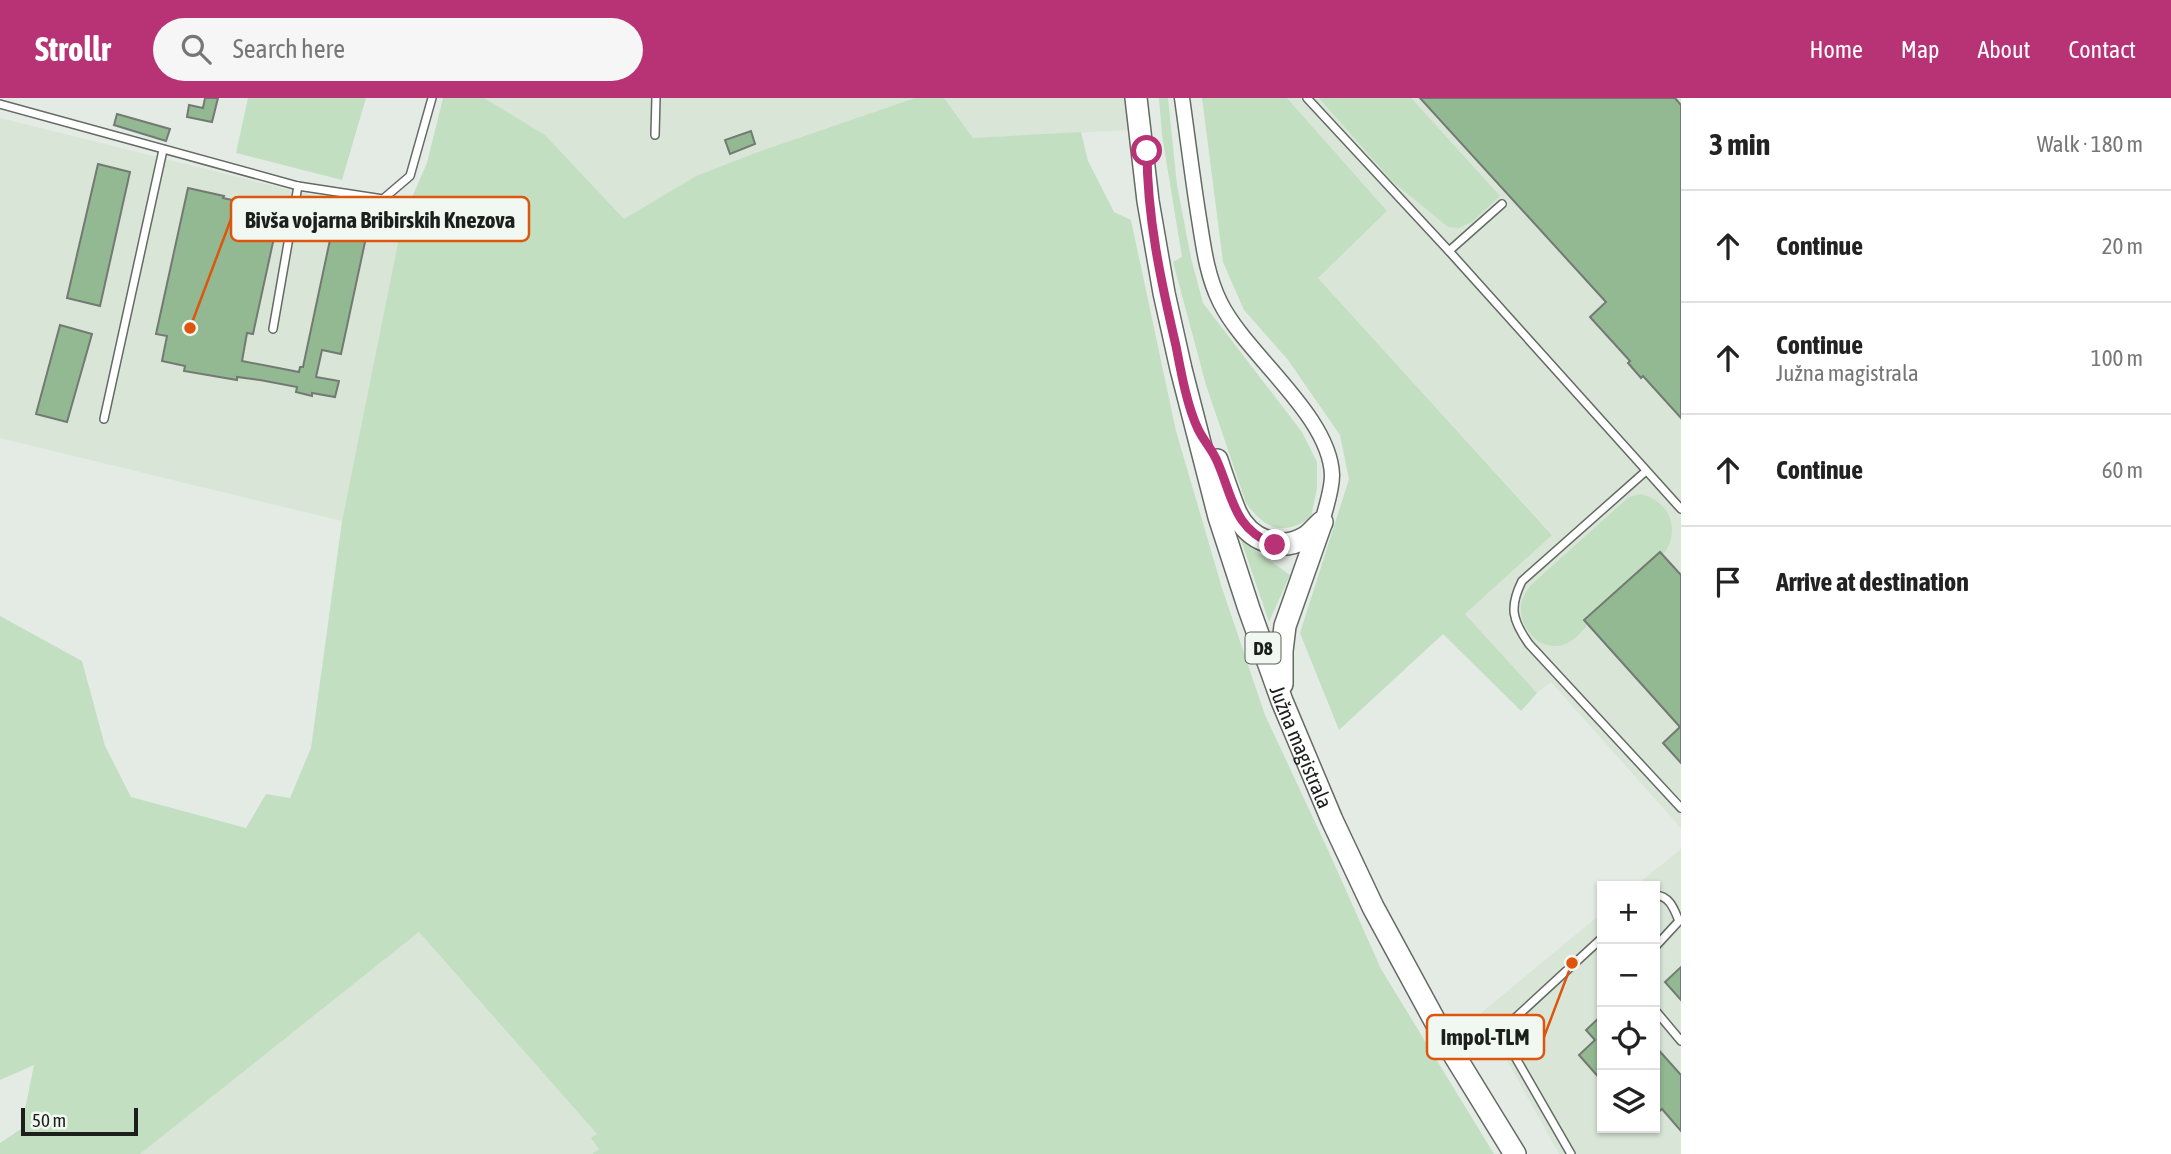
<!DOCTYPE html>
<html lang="en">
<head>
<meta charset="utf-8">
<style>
  :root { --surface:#fff; --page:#f6f6f6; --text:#222; --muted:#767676; --line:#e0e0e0; --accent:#b83276 }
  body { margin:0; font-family:"Asap Condensed",sans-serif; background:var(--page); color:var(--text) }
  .controls { position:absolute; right:21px; bottom:21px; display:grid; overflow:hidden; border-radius:0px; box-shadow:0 2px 5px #0004 }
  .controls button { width:63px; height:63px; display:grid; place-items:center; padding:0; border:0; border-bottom:2px solid var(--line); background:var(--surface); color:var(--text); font:35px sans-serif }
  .scale { position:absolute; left:21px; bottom:18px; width:117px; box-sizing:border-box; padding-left:7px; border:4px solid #1c1f1c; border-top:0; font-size:19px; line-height:24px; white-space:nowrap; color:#1c1f1c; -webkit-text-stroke:5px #f1f8f1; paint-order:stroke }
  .stop { position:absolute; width:21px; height:21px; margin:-16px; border:5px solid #b83276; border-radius:50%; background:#fff }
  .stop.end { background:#b83276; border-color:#fff; box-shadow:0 2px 7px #0008 }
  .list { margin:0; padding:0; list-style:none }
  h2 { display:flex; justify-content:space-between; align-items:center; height:91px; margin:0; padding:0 28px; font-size:30px }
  h2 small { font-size:23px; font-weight:400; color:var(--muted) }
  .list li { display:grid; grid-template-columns:46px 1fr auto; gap:21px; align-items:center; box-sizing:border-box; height:112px; padding:0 28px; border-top:2px solid var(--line) }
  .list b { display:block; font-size:26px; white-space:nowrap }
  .list p { margin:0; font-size:23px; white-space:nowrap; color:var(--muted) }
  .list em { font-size:23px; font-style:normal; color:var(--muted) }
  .icon { flex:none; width:38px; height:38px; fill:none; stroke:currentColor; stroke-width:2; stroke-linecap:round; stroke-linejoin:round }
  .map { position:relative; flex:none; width:1681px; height:1056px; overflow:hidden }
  header { display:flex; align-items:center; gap:42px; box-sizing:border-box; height:98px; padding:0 35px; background:var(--accent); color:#fff }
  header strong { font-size:33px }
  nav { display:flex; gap:38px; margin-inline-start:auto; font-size:24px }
  .search { width:490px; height:63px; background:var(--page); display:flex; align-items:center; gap:18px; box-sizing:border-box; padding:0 24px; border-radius:38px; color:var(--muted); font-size:26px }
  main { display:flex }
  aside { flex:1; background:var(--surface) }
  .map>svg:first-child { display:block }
</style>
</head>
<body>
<header>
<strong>Strollr</strong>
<div class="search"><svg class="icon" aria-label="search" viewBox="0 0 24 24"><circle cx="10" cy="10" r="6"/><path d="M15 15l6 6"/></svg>Search here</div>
<nav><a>Home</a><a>Map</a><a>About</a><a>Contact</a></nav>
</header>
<main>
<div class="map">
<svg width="1681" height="1056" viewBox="0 0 1681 1056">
  <rect width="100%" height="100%" fill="#e4ebe4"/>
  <g fill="#d8e5d7">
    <path d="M484 0H915L758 54 696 78 624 121 545 37Z"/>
    <path d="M944 0H1129L1131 32 973 40Z"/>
    <path d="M1287 0H1681V730L1551 584 1537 595 1465 516 1552 436 1318 180 1387 113Z"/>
    <path d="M0 20 403 120 342 423 0 340Z"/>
    <path d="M1681 751V1056H1559L1481 915 1602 815V1030H1655V788H1635Z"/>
    <path d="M419 834 597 1036 599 1051 592 1056H140Z"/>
  </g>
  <g fill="#c2dfc1">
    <path d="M248 0H366L342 82 236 55Z"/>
    <path d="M443 0H484L545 37 624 121 696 78 758 54 915 0H944L973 40 1081 34 1088 63 1114 114 1131 122 1176 333 1222 490 1265 617 1328 752 1381 871 1494 1056H592L599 1051 591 1040 597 1036 419 834 140 1056H0V1045L21 1031 34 967 0 982V518L82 563 105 648 131 699 246 730 266 696 290 700 311 650 342 423 403 120 427 65Z"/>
    <path d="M1159 0H1168L1177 87 1191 160 1203 205 1302 334 1317 364V390L1311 419C1283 439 1265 431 1246 405L1206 287 1173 164 1182 159 1162 37Z"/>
    <path d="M1202 0H1287L1387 113 1318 180 1552 437 1465 516 1537 595 1521 613 1443 536 1339 632 1300 535 1349 381 1340 337 1288 262 1244 212 1223 164Z"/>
    <path d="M1319 0H1411L1500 98 1473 123 1459 130 1448 129 1392 83Z"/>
    <path d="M1641 396C1671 404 1681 433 1663 457L1659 454 1584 522 1588 527C1581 534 1572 545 1562 547 1541 553 1521 532 1521 512 1520 502 1526 494 1531 487L1629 399Z"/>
    <path d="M1241 442 1290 477 1269 524Z"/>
  </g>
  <g fill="#92b991" stroke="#737973" stroke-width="2">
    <path d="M205 0H218L212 24 187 19 189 7 203 10Z"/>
    <path d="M1420 0H1675L1681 7V320L1643 278 1641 280 1628 265 1630 263 1590 219 1606 204Z"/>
    <path d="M117 16 170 31 166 43 114 27Z"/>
    <path d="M751 33 755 46 730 56 725 42Z"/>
    <path d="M98 66 130 74 100 208 67 200Z"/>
    <path d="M188 90 224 98 223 100 280 112 253 236 247 235 242 263 299 274 300 269H303L334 123 368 130 341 256 322 252 316 279 339 283 335 299 312 295V298L296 294 297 289 260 282 237 279V282L184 273 185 268 162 263 167 238 156 236Z"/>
    <path d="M60 227 92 236 67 324 36 316Z"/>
    <path d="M1660 454 1681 477V665L1663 645 1680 629 1584 522Z"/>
    <path d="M1681 869V902L1665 884Z"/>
    <path d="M1602 917V983L1579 957 1595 942 1586 932Z"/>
    <path d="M1655 948 1681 977V1033L1662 1011 1655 1017Z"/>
  </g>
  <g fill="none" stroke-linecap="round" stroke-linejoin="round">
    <defs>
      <g id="service">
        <path d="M1307 0 1449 153 1681 411"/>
        <path d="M0 6 298 88 383 101 410 78 432 0"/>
        <path d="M655 37 656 0"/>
        <path d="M1449 153 1502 106"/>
        <path d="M273 231 298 88"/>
        <path d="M104 321 163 52"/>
        <path d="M1646 373 1522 483C1509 509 1512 522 1529 546L1681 710"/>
        <path d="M1655 797C1670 798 1674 811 1679 823L1655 849"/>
        <path d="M1655 912 1681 943"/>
        <path d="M1571 1056 1506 943V932L1513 922 1602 840"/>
      </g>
      <path id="minor" d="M1182 0C1188 42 1193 85 1200 127 1204 153 1208 180 1220 204 1246 257 1330 317 1332 377 1332 392 1326 409 1322 424"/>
      <g id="primary">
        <path id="s1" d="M1136 0 1148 103 1164 195 1181 271 1219 419 1249 511 1282 603 1332 722 1373 809 1448 947 1515 1056"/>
        <path d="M1217 362C1223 380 1229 398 1236 415 1249 442 1280 455 1306 439 1312 435 1317 428 1322 424"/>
        <path d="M1282 586V553L1285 528 1321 426"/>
      </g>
    </defs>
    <use href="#service" stroke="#646a64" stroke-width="10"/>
    <use href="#minor" stroke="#646a64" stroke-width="17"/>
    <use href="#primary" stroke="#646a64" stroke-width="24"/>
    <use href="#service" stroke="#fff" stroke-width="7"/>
    <use href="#minor" stroke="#fff" stroke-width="14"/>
    <use href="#primary" stroke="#fff" stroke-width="21"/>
  </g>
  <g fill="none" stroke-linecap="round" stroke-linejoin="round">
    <path stroke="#b83276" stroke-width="9" d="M1147 53C1147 119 1161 184 1176 248 1181 274 1187 308 1198 331 1203 342 1212 351 1217 363 1233 399 1233 431 1275 447"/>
  </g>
  <g text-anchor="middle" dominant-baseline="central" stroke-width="6" stroke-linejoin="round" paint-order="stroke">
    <rect fill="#f1f8f1" stroke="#5c605c" stroke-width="2" x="1245.5" y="534.5" width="35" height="31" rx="5"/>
    <g font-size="19" font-weight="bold" fill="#1c1f1c">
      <text x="1263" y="550">D8</text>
    </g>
    <g font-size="21" fill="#1c1f1c" stroke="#f1f8f1">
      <text stroke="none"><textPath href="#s1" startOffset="672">Južna magistrala</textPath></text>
    </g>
  </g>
  <path fill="none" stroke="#de560d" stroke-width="2.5" d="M190 230L231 121M1572 865L1544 939"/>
  <g fill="#de560d" stroke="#f1f8f1" stroke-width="2.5">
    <circle cx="190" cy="230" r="7"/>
    <circle cx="1572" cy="865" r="7"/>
  </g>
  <g fill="#f1f8f1" stroke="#de560d" stroke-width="2.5">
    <rect x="231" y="99" width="298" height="44" rx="7"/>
    <rect x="1427" y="917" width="117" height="44" rx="7"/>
  </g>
  <g font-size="23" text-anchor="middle" font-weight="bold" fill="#1c1f1c">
    <text x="380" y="130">Bivša vojarna Bribirskih Knezova</text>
    <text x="1485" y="947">Impol-TLM</text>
  </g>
</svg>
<div class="controls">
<button>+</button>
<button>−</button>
<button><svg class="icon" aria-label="locate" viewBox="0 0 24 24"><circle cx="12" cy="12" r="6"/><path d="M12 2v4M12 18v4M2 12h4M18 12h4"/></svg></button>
<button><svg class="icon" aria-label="layers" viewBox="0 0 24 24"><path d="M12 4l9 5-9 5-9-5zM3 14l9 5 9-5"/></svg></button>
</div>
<div class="scale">50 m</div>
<div class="stop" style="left:1147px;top:53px"></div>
<div class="stop end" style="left:1275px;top:447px"></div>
</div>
<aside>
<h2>3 min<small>Walk · 180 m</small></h2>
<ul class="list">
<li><svg class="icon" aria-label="ahead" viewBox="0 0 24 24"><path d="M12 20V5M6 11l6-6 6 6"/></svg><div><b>Continue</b></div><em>20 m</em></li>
<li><svg class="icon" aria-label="ahead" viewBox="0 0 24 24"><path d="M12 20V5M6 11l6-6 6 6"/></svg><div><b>Continue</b><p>Južna magistrala</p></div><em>100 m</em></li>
<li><svg class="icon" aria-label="ahead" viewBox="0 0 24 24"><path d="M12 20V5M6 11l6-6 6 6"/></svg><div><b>Continue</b></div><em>60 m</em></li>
<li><svg class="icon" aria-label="arrive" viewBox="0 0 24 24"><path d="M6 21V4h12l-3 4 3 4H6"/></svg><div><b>Arrive at destination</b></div></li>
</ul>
</aside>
</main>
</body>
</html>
